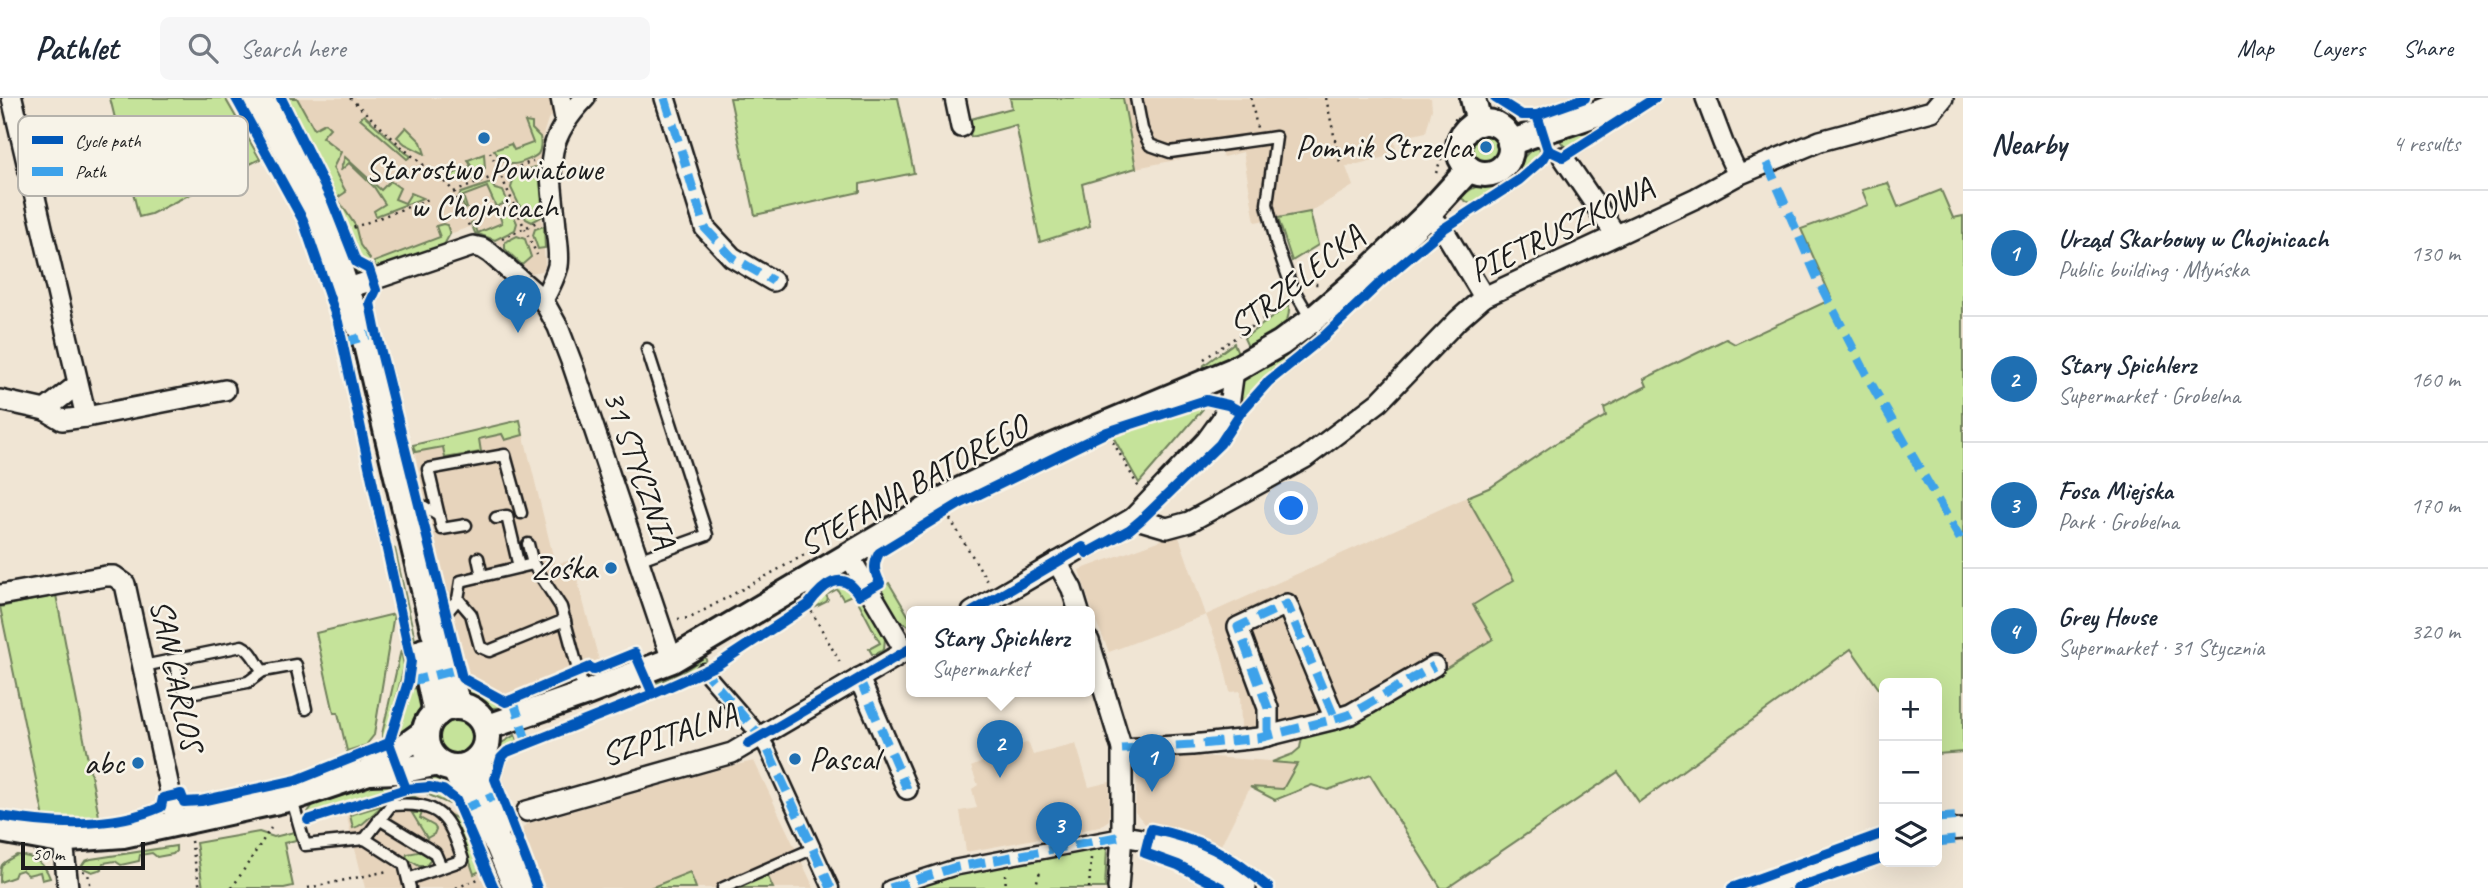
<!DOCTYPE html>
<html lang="en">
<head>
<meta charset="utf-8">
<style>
  :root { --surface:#fff; --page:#f6f6f7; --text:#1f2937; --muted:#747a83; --line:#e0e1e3; --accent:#1f6fb2 }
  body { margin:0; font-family:Caveat,sans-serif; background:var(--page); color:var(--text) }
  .controls { position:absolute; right:21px; bottom:21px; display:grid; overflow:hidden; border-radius:10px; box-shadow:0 7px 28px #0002 }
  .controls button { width:63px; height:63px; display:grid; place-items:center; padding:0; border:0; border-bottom:2px solid var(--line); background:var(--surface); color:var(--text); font:35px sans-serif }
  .scale { position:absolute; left:21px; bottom:18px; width:124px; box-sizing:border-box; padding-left:7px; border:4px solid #1c1c1c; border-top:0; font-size:19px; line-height:24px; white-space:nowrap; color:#1c1c1c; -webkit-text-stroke:5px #f7f3e8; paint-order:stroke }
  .you { position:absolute; left:1292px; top:411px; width:24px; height:24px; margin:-18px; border:5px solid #fff; border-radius:50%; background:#1a73e8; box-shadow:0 0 0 10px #1a73e833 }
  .badge { display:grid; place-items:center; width:46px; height:46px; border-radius:50%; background:var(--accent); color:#fff; font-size:23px; font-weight:700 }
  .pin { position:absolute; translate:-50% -58px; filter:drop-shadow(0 2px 4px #0008) }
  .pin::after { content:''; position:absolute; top:37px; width:24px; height:21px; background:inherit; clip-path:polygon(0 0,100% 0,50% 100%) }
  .popup { position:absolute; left:906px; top:508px; width:189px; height:91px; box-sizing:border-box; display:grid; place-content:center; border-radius:10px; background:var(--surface); filter:drop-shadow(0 2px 5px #0005); font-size:23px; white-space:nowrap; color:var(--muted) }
  .popup b { font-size:26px; color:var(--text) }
  .popup::after { content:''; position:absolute; left:50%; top:100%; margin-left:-14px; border:14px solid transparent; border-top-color:var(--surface) }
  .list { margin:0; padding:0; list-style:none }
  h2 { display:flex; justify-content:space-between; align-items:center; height:91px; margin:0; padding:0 28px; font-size:30px }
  h2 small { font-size:23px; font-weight:400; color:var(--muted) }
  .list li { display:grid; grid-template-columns:46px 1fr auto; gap:21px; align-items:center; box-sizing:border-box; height:126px; padding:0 28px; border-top:2px solid var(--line) }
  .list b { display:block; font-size:26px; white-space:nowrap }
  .list p { margin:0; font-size:23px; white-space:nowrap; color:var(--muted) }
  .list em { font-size:23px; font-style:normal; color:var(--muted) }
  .icon { flex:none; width:38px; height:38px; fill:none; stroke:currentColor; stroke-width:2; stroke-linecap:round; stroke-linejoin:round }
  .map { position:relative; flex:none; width:1963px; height:790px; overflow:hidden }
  header { display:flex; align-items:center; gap:42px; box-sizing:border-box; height:98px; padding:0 35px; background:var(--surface); border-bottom:2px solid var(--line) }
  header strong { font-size:33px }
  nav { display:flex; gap:38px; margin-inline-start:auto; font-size:24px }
  .search { width:490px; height:63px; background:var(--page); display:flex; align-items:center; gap:18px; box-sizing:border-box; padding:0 24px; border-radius:10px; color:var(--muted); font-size:26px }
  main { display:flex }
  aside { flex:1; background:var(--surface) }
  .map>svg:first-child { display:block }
</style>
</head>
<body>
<header>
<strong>Pathlet</strong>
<div class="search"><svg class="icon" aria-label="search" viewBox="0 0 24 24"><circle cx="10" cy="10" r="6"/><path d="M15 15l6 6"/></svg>Search here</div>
<nav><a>Map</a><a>Layers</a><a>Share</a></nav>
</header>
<main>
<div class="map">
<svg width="1963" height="790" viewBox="0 0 1963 790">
  <rect width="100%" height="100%" fill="#f0e5d4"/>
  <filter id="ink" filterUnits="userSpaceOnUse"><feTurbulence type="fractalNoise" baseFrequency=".0143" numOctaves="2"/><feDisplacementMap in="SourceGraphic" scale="14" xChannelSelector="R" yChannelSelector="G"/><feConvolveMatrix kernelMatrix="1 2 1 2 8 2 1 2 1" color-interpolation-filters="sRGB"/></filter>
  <g filter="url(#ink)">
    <g fill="#e7d4bc">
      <path d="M283 0H552L555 16 548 21 543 37 539 72 545 168 542 173 531 175 494 141 475 135 472 128 367 166 359 160 319 64Z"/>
      <path d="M1123 0H1431L1432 11 1426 34 1394 41 1397 56 1346 69 1353 88 1310 114 1255 124 1243 54 1223 59 1221 53 1136 70Z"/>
      <path d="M520 322 555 466 572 462 599 562 506 600 471 582 436 455 413 347Z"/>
      <path d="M1467 399 1514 482 1494 541 1376 614 1371 601 1344 613 1241 632 1240 593 1230 594 1221 555 1206 517 1109 554 1095 521 1079 472 1178 436 1206 517Z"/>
      <path d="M1028 644 1033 657 1076 646 1089 689 1110 684 1109 722 1099 729 966 754 960 713 977 710 972 691 978 687 971 669Z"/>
      <path d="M1138 655 1213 659 1297 665 1283 691 1250 689 1220 749 1209 742 1147 728 1135 714Z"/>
      <path d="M754 663 814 790H546L521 733 526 726 727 669Z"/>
      <path d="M415 695 462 720 490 790H365L345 712Z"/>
    </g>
    <g fill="#c5e39a" stroke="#70805b" stroke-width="2">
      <path d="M110 0H225L260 61 151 116 139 119Z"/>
      <path d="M241 0H245L296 95H292L289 90Z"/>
      <path d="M273 0H276L306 56 333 114 354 170 362 176 352 171Z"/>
      <path d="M283 0H297L314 31 325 25 330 30 322 39 341 54 333 70 346 94 337 100 355 127 360 147 370 161 367 166 359 160 319 64Z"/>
      <path d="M730 0H898L914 75 860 86V94L755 117Z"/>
      <path d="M1010 0H1123L1136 70 1082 86 1090 128 1040 144 1016 27 971 39 967 22 1012 10Z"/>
      <path d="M364 17 406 55 411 58 407 61 360 20Z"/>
      <path d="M525 24 532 25V31L540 39C541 44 541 52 538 56 534 60 517 67 511 66 504 65 498 58 494 52L511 46 514 52 533 45Z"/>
      <path d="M1595 28 1600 32 1570 51 1564 48 1559 41Z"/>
      <path d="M406 29 421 44 425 56 405 46 397 39Z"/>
      <circle cx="1485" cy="50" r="13"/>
      <path d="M1539 48 1540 56 1537 62 1472 107 1461 100C1478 81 1489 91 1507 79 1521 70 1522 54 1539 48Z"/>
      <path d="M484 56 485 71C476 83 461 87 448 78L471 68 468 62Z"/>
      <path d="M345 59 381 92 390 83 400 90 395 101 405 105 411 95 423 100 376 118 374 113 385 106 374 89 349 65 340 73Z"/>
      <path d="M534 69 539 70 543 118 532 124 526 121 511 90 514 78Z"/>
      <path d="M491 85 495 91 503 93 508 104 496 109 487 89 463 98 467 110 465 111 459 98 461 95Z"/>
      <path d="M1888 85 1898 109 1941 92 1953 120 1963 118V654L1937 656V585H1884V598L1851 551 1639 704 1618 674 1447 790H1441L1370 677 1328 692 1312 687 1275 702 1250 689 1283 691 1297 666 1272 664 1293 656 1300 650 1302 639 1345 627 1376 614 1493 541 1473 507 1514 482 1467 399 1491 389 1556 345 1606 318 1604 310 1647 288 1644 281 1726 241 1735 246 1832 201 1801 131 1868 107 1862 92Z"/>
      <path d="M510 109 517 125 515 132 495 142 475 135 471 125 473 124 478 135 502 125 498 113H501L503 116 509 113Z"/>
      <path d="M298 110 306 117 332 186 341 220 340 223 319 158Z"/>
      <path d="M1310 114 1318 147 1292 163 1278 120Z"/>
      <path d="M443 126 447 127 450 136 444 147 377 172 374 164 440 139 436 128Z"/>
      <path d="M544 128 545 150 538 151 533 137 535 131Z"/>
      <path d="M517 138 525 141 531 159 522 167 505 151V144Z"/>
      <path d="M1289 207C1291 234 1269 239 1249 251L1244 240Z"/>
      <path d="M1309 242 1243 306 1237 302 1241 284 1244 281 1277 263Z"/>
      <path d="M1234 245 1238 255 1236 260 1202 274 1204 267Z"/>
      <path d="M1202 306 1203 311 1139 385 1112 337Z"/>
      <path d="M520 322 523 337 505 342 502 336 479 341 481 354 445 360 443 349 415 354 413 347Z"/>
      <path d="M391 449 395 451 421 569 414 571 416 557Z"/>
      <path d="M841 485 846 486 854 496 843 501 837 491 826 497 828 501 826 504 814 510V504L831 488Z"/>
      <path d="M889 485 911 522V529L898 522 880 490Z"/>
      <path d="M56 497 99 718 57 722 44 720 0 509Z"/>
      <path d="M863 501 885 540 884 552 876 556H872L869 551 880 545 858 503Z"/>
      <path d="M394 516 374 637 366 647 347 653 338 615H334L316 535Z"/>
      <path d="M401 552 404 568 386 641H382V636Z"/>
      <path d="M705 559 707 565 683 580 658 589 653 586 681 575Z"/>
      <path d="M458 582 503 607 504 609C477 614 470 603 458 582Z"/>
      <path d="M424 588C428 615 413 629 394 647L408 592Z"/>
      <circle cx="456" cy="640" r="17"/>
      <path d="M515 637 518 646C496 655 497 661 491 683L489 661 500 646Z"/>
      <path d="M408 675C438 677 443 671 459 700L437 686 411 685Z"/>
      <path d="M393 680 396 687 393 693 389 695 308 720V714L313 707Z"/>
      <path d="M428 691 441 693 455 703 449 706 418 692Z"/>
      <path d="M413 698 458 721 480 773 474 776C468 759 463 740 453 725 440 705 409 698 388 705 375 710 366 728 353 730L350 717Z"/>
      <path d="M412 715H422L420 720 434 728 436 731 434 736 427 740Z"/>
      <path d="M470 715 502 790H497L466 717Z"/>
      <path d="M259 734 274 739 294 734 296 742 284 745 293 788 284 790H203L196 745Z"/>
      <path d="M1105 746 1107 750 1105 790H901L910 785Z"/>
      <path d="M176 748V753L173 756 157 759 152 755 140 757 139 763 121 767 115 763 103 765 102 771 92 774 81 769 85 763 91 761Z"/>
      <path d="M423 753 431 761 426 768H419L406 760 407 756Z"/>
      <path d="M17 757C33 758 45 765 50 780L42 782 40 774 28 777 22 772 16 774 14 779 0 784C0 765 0 766 17 757Z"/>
      <path d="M690 774 696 790H650Z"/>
      <path d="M767 777 773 790H737Z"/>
    </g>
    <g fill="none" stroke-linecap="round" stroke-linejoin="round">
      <defs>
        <g id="service">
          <path d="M1136 0 1142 31 1150 47 1170 54 1276 39 1267 106 1277 148 1291 187 1311 221"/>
          <path d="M407 398 439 418"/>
          <path d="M496 420 507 418 519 469"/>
          <path d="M466 427 442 431 428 371 505 357 521 415"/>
          <path d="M528 446 533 466"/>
          <path d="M638 462 707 437 647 251"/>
          <path d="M482 478 533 466 561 509 584 594"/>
          <path d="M458 501 471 516 480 549 489 553 565 522"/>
          <path d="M436 527 458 501 461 483 482 478 478 460"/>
          <path d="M174 562 180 588 190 595 248 584 263 573"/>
          <path d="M143 568 242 548C253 553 255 564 263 573L296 567 306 611"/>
          <path d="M292 702 305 747 365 741 404 766 410 790"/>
          <path d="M379 721 435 755 441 769"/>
          <path d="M365 741 391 707C440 703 449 718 463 762L408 781"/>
          <path d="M723 790 812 751"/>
          <path d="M1217 790 1225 775"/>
        </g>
        <g id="pedestrian">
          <path d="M704 573 756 633 767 650 831 790"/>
          <path d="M890 790 953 770 1122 738"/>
        </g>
        <g id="minor">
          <path d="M561 0 565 21"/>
          <path d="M585 0C540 47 551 71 556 130 557 142 560 156 558 168 555 180 549 191 543 202L558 229 573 268 672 562"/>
          <path d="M665 0 705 130 732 159 773 183"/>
          <path d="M955 0 961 29"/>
          <path d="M1706 0 1723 45 1738 77"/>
          <path d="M1563 59 1616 137"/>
          <path d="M1428 116 1443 131 1484 199"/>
          <path d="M346 191 473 148 482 150 490 155 543 202"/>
          <path d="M0 302 45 312 62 322 86 319 12 0"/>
          <path d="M45 312 77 287"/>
          <path d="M86 319 225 292"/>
          <path d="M1133 420 1167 430 1189 424 1305 360 1379 304 1458 222 1484 199 1696 100 1738 77 1767 65 1820 43 1932 13 1943 0"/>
          <path d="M849 458 905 553"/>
          <path d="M1057 464 1072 491 1079 514"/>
          <path d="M0 497 106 478H114L125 486 177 726"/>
          <path d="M972 514 1133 420 1206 343 1222 321 1230 301 1234 272"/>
          <path d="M1089 543 1122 651V738L1118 790"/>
          <path d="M859 580 907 691"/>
          <path d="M1268 638V610L1238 529 1287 506 1335 621"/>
          <path d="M1122 651 1192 647 1259 640 1335 621 1351 616 1434 568"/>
          <path d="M527 713 732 655 911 550"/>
          <path d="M1937 733 1963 731"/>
          <path d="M1122 738C1169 744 1210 761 1246 790"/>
          <path d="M63 742 68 790"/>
          <path d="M1763 790 1884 747"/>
        </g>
        <g id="tertiary">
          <path d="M1473 0 1479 25"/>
          <circle cx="1485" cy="50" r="26"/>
          <path d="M1510 45C1550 29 1594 20 1632 0"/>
          <path d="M485 630 584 596 672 562 956 394 1044 352 1234 272 1281 245 1312 222 1373 169 1428 116 1469 71"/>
          <path d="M369 674 426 633"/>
          <path d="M0 732 55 742 123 737 292 700 369 674 399 673 439 665"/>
        </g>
        <g id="secondary">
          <path d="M258 0C283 42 307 86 325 131 339 167 347 204 365 238L434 530 446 574 458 608"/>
          <path d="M424 554 437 615"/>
          <circle cx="456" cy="639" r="31"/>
          <path d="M477 662 496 731"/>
          <path d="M455 670 473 707 499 747 517 790"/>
        </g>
      </defs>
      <use href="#service" stroke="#1c1c1c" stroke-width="15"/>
      <use href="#pedestrian" stroke="#1c1c1c" stroke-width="19"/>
      <use href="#minor" stroke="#1c1c1c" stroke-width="24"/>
      <use href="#tertiary" stroke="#1c1c1c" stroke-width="30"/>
      <use href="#secondary" stroke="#1c1c1c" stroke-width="32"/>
      <g stroke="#1c1c1c" stroke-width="2.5" stroke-dasharray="2 5" stroke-linecap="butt">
        <path d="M350 0 405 52 447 86 454 94 470 130"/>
        <path d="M1251 0 1257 30"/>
        <path d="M1326 0 1340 65"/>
        <path d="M490 54 537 157"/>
        <path d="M1436 75 1456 19"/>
        <path d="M454 94 533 63"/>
        <path d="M347 132 432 100"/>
        <path d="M502 141 537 124"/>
        <path d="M1303 180 1313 186H1322"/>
        <path d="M1204 261 1286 205 1284 203"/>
        <path d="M1113 344 1139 390"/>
        <path d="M950 421 988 484"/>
        <path d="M808 507 842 568"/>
        <path d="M678 521 690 520 817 450"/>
        <path d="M719 565 795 515"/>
        <path d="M191 743 200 790"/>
        <path d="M83 773 88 776 91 790"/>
        <path d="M1005 776 1006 790"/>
        <path d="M232 790 271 730"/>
        <path d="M308 790 388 773"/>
        <path d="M456 790 488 777"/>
        <path d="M1035 790 1041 770"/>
        <path d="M1089 790 1091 760"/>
      </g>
      <use href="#service" stroke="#f7f3e8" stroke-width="10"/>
      <use href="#pedestrian" stroke="#f7f3e8" stroke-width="14"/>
      <use href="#minor" stroke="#f7f3e8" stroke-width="19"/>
      <use href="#tertiary" stroke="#f7f3e8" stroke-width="24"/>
      <use href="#secondary" stroke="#f7f3e8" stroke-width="26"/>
      <g stroke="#3da2ea" stroke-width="9" stroke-dasharray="18 9" stroke-linecap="butt">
        <path d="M665 0 705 130 732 159 773 183"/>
        <path d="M1767 65 1820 186 1874 291 1963 446"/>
        <path d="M342 245 376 235"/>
        <path d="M699 575 704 573 756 633 767 650 831 790"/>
        <path d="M859 580 907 691"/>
        <path d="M408 584 459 571"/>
        <path d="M513 601 527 645"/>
        <path d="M1268 638V610L1238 529 1287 506 1335 621"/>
        <path d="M1122 651 1192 647 1259 640 1335 621 1351 616 1434 568"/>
        <path d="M462 712 499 696"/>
        <path d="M1937 720 1963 718"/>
        <path d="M1937 744 1963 741"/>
        <path d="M890 790 953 770 1122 738"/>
      </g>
      <defs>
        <g id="cycleway">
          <path d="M236 0 303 122 338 224 411 563 408 584 389 645 406 691"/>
          <path d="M281 0 332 103 356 164 369 171 376 192 370 205 375 230 462 580 506 604 590 569 593 572 635 555 653 596"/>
          <path d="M1495 0 1522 17H1537L1585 0"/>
          <path d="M1537 17 1548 52 1563 59 1655 0"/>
          <path d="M972 514 1083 449 1087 455 1129 432 1141 422 1220 346 1241 314 1269 283 1321 241 1382 183 1443 131 1519 82 1544 60 1548 52"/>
          <path d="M748 646 911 550"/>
          <path d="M0 718C53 727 111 731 161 709L163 700 181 696 184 704 201 703 297 682 389 645"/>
          <path d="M308 722 406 691 430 689 443 692 456 702 494 790"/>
          <path d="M537 790 495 681 501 660 507 654 653 596 717 567 808 507C822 488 842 469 859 497L880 485C874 473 873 467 879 455L961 405 1107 334 1206 302 1228 307 1241 314"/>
          <path d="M1222 790 1178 767 1145 755 1151 731C1201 741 1230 756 1269 790"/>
          <path d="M1732 790 1884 735"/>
          <path d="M1797 790 1884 759"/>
        </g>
      </defs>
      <use href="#cycleway" stroke="#f7f3e8" stroke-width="15"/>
      <use href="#cycleway" stroke="#0057b8" stroke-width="10"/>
    </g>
  </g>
  <g fill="#1f6fb2" stroke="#f7f3e8" stroke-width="2.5">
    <circle cx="484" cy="40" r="7"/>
    <circle cx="1486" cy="49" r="7"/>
    <circle cx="611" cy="470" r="7"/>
    <circle cx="795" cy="661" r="7"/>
    <circle cx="138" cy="665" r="7"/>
  </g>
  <g text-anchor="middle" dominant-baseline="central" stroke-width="5" stroke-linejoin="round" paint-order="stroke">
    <g font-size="33" fill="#1c1c1c" stroke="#f7f3e8" text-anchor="end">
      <text x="1472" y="49">Pomnik Strzelca</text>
      <text x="484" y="71" text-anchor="middle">Starostwo Powiatowe<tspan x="484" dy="38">w Chojnicach</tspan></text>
      <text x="597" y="470">Zośka</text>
      <text x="809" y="661" text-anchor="start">Pascal</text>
      <text x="124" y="665">abc</text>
    </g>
    <g font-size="33" fill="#1c1c1c" stroke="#f7f3e8">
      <text transform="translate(1561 131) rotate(-26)">PIETRUSZKOWA</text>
      <text transform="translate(1296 183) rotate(-38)">STRZELECKA</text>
      <text transform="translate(640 371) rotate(71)">31 STYCZNIA</text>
      <text transform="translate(913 387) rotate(-29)">STEFANA BATOREGO</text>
      <text transform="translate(177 577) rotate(78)">SAN CARLOS</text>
      <text transform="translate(669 636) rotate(-18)">SZPITALNA</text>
    </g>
  </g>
  <rect x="18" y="18" width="230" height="80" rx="10" fill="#f7f3e8" stroke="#b5b2ab" stroke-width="2"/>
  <rect x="32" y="38" width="31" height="8" fill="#0057b8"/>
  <rect x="32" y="69" width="31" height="9" fill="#3da2ea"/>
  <g font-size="19" fill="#1c1c1c">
    <text x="75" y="49">Cycle path</text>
    <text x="75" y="80">Path</text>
  </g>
</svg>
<div class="controls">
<button>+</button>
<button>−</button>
<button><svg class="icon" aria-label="layers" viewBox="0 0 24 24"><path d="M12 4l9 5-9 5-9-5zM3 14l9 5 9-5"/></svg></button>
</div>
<div class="scale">50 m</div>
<div class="you"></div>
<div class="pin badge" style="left:1152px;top:694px">1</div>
<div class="pin badge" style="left:1000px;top:680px">2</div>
<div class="popup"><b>Stary Spichlerz</b>Supermarket</div>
<div class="pin badge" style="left:1059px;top:762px">3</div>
<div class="pin badge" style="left:518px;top:235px">4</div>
</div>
<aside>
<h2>Nearby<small>4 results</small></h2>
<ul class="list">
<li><span class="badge">1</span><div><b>Urząd Skarbowy w Chojnicach</b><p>Public building · Młyńska</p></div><em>130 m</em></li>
<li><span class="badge">2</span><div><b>Stary Spichlerz</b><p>Supermarket · Grobelna</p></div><em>160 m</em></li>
<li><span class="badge">3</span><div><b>Fosa Miejska</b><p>Park · Grobelna</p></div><em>170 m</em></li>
<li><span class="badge">4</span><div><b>Grey House</b><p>Supermarket · 31 Stycznia</p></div><em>320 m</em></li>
</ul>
</aside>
</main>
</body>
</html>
